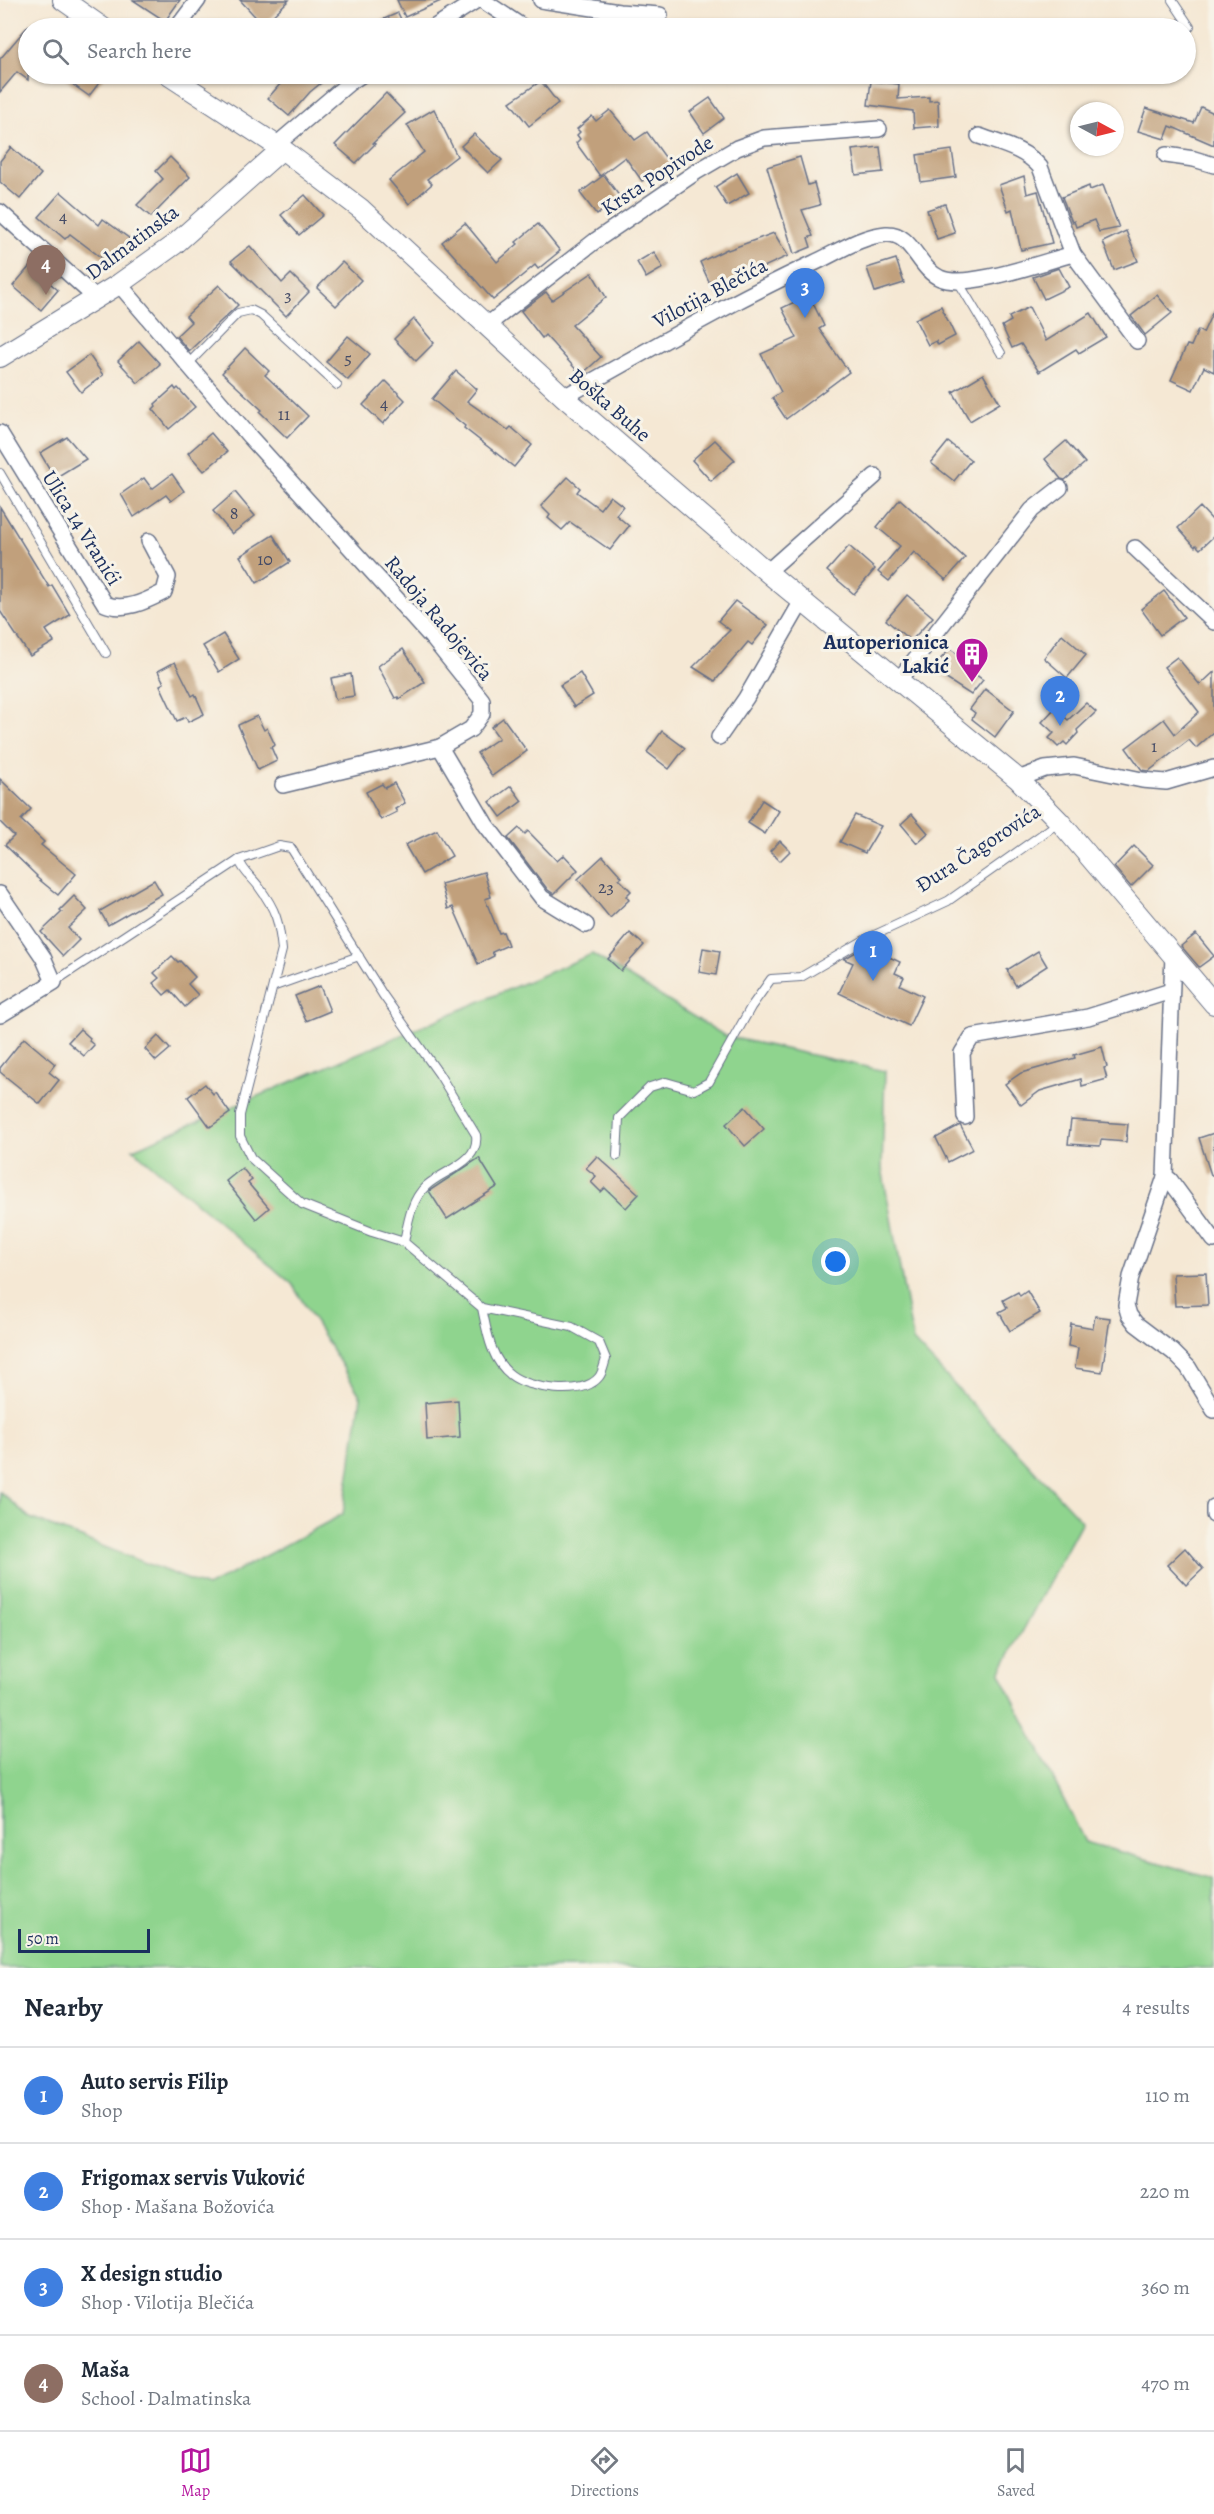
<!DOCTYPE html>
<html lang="en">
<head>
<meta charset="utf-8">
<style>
  :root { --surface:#fff; --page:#f2f2f3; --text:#1f2937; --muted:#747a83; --line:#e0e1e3; --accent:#b5179e }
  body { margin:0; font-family:Alegreya,serif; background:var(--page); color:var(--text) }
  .compass { position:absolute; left:1070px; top:102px; width:54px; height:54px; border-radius:50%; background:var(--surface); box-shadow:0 2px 4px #0004; rotate:97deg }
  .scale { position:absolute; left:18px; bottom:15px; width:132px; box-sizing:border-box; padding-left:6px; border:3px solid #1b2f5e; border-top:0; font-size:16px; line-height:21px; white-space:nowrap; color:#1b2f5e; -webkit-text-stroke:4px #f7f3e8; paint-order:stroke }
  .you { position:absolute; left:836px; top:1262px; width:21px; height:21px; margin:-15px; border:4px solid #fff; border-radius:50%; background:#1a73e8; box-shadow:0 0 0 9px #1a73e833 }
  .badge { display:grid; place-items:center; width:39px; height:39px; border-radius:50%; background:var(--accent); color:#fff; font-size:20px; font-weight:700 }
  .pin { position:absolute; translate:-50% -50px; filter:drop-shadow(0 2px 3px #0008) }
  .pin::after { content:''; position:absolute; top:32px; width:21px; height:18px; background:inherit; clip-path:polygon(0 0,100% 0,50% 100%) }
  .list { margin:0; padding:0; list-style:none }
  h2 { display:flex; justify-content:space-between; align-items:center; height:78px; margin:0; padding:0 24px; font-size:26px }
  h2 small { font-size:20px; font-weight:400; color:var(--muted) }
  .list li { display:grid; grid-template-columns:39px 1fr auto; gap:18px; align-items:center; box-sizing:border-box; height:96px; padding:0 24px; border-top:2px solid var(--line) }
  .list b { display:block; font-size:22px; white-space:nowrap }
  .list p { margin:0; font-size:20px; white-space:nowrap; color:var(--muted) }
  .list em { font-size:20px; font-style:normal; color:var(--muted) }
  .icon { flex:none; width:33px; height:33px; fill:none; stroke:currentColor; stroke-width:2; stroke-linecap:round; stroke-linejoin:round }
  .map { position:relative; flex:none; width:1214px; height:1968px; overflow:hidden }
  .search { position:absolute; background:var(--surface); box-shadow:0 2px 4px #0004; left:18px; right:18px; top:18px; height:66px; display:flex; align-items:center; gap:15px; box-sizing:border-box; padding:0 21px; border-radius:33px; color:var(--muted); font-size:22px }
  .sheet { height:462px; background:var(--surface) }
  nav { display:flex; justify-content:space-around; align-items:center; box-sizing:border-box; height:84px; border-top:2px solid var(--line); background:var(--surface); font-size:16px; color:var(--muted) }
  nav a { display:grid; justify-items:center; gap:3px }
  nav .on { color:var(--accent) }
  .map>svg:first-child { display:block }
</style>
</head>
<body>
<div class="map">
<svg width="1214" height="1968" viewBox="0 0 1214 1968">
  <rect width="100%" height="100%" fill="#f7f3e8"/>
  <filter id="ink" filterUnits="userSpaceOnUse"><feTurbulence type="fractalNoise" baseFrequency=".0167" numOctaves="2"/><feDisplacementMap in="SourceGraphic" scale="12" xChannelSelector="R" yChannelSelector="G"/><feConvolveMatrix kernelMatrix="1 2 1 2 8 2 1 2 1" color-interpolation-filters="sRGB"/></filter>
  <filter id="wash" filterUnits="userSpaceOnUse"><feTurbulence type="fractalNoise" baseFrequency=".008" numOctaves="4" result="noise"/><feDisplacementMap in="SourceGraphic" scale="24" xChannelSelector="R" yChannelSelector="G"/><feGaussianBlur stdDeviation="1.35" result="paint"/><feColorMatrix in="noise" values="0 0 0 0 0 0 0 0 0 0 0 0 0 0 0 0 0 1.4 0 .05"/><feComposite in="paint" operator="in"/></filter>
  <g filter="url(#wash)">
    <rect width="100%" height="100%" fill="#f5e8d4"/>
    <path fill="#8fd48e" stroke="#558276" stroke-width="1.5" d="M592 954 725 1036 885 1071 882 1168 913 1341 1082 1521 1000 1673 1085 1842 1214 1878V1968H0V1492L30 1518 207 1587 343 1514 361 1397 292 1284 133 1149Z"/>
    <g id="blocks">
      <g fill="#c1a07c">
        <path d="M133 0H180L165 21Z"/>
        <path d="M240 0H289L263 25Z"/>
        <path d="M397 0H443L405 17Z"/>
        <path d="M398 13 405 28H363Z"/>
        <path d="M28 26V80L17 72 0 92V59Z"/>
        <path d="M58 74H106L89 96Z"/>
        <path d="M289 74H332L310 92 289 116 268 98Z"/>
        <path d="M541 81 558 103 529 126 510 102Z"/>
        <path d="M871 81 899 84 898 99 929 97V101L938 100 939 126 914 128 913 111 868 105Z"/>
        <path d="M386 93 405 113 373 143 375 144 356 163 335 145Z"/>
        <path d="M710 98 724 118 704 133 690 112Z"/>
        <path d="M1201 107 1214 113V145L1170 126 1165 139 1138 131 1146 108 1194 123Z"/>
        <path d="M434 109 457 156 427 179 432 184 409 204 389 180 424 152 407 125Z"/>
        <path d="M610 110 635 140 647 132 673 168 657 179 653 174 642 181 625 157 600 176 576 143 580 139 577 135 580 132 577 129 592 116 596 121Z"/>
        <path d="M474 134 502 160 488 173 461 146Z"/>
        <path d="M11 147 41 174 20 199 0 182V161Z"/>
        <path d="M880 147 883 172 856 175 852 150Z"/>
        <path d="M952 150 956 177 921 182 917 155Z"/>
        <path d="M170 157 190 177 151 217 137 205 163 179 156 171Z"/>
        <path d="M800 157 808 185 814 183 820 205 802 210 813 236 808 238 811 247 794 254 767 167Z"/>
        <path d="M737 173 749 193 727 206 715 187Z"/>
        <path d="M604 175 620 197 597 215 580 193Z"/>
        <path d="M1024 176 1027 194 1038 191 1052 243 1021 250 1012 209 1008 211 999 185Z"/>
        <path d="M1103 185 1119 228 1099 232 1094 220 1076 227 1074 221 1072 222 1062 197 1089 186 1090 190Z"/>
        <path d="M61 192 99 225 103 219 130 239 111 265 70 234 65 239 39 217Z"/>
        <path d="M305 195 323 215 299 235 281 215Z"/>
        <path d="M945 204 955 233 937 239 927 210Z"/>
        <path d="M465 223 497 262 518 244 516 242 538 224 560 251 538 269 535 265 493 300 442 242Z"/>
        <path d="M1126 231 1138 261 1114 270 1103 242Z"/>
        <path d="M774 233 788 256 713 290 700 262 727 249 728 250Z"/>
        <path d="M250 246 282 283 291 274 309 292 286 316 231 261Z"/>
        <path d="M654 252 663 268 646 278 637 262Z"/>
        <path d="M896 259 904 283 875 292 867 268Z"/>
        <path d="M342 262 361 280 336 306 317 288Z"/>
        <path d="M30 266 58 290 41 310 13 286Z"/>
        <path d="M1059 268 1069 287 1044 299 1033 277Z"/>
        <path d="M592 273 606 297 572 325 601 357 581 375 545 335 542 338 521 311 546 292 552 300Z"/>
        <path d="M219 285 238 305 189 351 176 336 191 322 186 316Z"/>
        <path d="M809 295 824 326 819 329 849 372 786 419 772 398 781 392 761 354 797 338 782 308Z"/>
        <path d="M1157 295 1172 313 1145 335 1131 316Z"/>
        <path d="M941 306 955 336 938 345 936 341 928 345 915 319Z"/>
        <path d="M1029 307 1046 341 1091 313 1106 337 1079 353 1076 349 1039 372 1021 344 1012 348 1002 326 1011 321 1009 317Z"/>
        <path d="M1214 309V372L1204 367 1193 390 1171 380 1187 345 1191 346 1198 330 1203 333Z"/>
        <path d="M414 319 434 343 416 361 394 339Z"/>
        <path d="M348 336 370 354 348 380 326 362Z"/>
        <path d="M139 341 160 364 138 383 118 361Z"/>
        <path d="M245 348 269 371 265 375 308 416 287 438 260 412 262 410 222 373Z"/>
        <path d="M89 355 103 375 81 392 66 372Z"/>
        <path d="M456 371 477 389 467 401 508 430 511 427 532 445 514 467 464 428 465 426 432 399Z"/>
        <path d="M983 374 1000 403 970 421 953 392Z"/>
        <path d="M386 381 405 400 383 424 363 405Z"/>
        <path d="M174 387 176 390 178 388 195 407 169 429 153 409 156 406 155 404Z"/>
        <path d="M211 433 227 452 204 471 188 453Z"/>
        <path d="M67 437 86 459 55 478 40 453Z"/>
        <path d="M715 440 735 460 711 481 692 460Z"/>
        <path d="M1066 441 1085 463 1065 480 1061 479 1045 459Z"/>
        <path d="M948 442 971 460 954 481 931 463Z"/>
        <path d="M172 474 184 491 171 501 166 495 134 517 121 494 144 478 152 489Z"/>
        <path d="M568 477 580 488 577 492 600 509 610 496 623 506 616 515 629 526 610 550 570 522 562 530 548 518 550 515 541 506Z"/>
        <path d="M235 492 255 516 232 534 213 511Z"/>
        <path d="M900 499 965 558 946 580 914 552 889 581 878 572 900 546 877 527Z"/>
        <path d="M0 507 49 587 52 585 70 615 46 630 54 642 30 656 0 611Z"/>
        <path d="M1200 507 1214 522V536L1200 549 1196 545 1195 547 1178 528Z"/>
        <path d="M273 535 290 562 257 583 240 556Z"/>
        <path d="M849 546 875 569 854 594 827 571Z"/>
        <path d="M1164 591 1184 617 1160 635 1141 609Z"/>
        <path d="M907 595 933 617 911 641 886 620Z"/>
        <path d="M735 601 768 625 752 645 748 642 715 681 693 667 730 630 718 621Z"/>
        <path d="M223 634 239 659 219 672 203 646Z"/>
        <path d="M1062 634 1086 655 1067 678 1044 658Z"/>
        <path d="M403 649 425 682 399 699 398 697 395 698 378 666Z"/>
        <path d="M950 649 968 661 964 666 983 680 971 695 931 669Z"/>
        <path d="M1177 657 1200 685 1214 672V732L1196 748 1189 740 1149 771 1142 770 1126 748 1164 719 1175 734 1199 712 1164 667Z"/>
        <path d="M175 662 192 696 195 694 204 714 188 722 186 717 177 721 160 685 164 683 158 671Z"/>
        <path d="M580 673 593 695 574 707 560 685Z"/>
        <path d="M351 674 354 696 335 699 331 678Z"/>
        <path d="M985 689 1014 711 995 737 972 719 975 713 970 709Z"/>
        <path d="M1086 703 1096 712 1077 730 1078 733 1067 745 1064 742 1058 747 1049 738 1054 733 1042 722 1055 708 1068 720Z"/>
        <path d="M257 716 264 730 267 728 275 745 271 747 277 761 258 770 238 725Z"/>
        <path d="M503 718 527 751 492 776 477 753 499 738 491 727Z"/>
        <path d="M662 731 685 748 669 769 647 752Z"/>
        <path d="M0 779 31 809 21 820 44 842 41 845 76 874 58 895 36 877 37 876 5 845 14 836 0 822Z"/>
        <path d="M394 783 405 803 395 809 397 812 381 820 366 792 382 784 385 788Z"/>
        <path d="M511 786 522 801 501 817 490 802Z"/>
        <path d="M762 800 779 811 765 834 748 823Z"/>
        <path d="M912 814 928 833 917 843 901 824Z"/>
        <path d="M855 815 881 826 865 853 840 842Z"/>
        <path d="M519 828 525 834 528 831 557 861 564 855 578 870 554 894 548 890 508 838Z"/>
        <path d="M437 830 452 856 422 874 405 845Z"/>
        <path d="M780 841 790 851 780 861 770 851Z"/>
        <path d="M1134 846 1153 865 1131 887 1114 867Z"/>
        <path d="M603 856 622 877 619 879 631 891 626 896 629 900 610 918 578 879Z"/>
        <path d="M484 872 491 897 485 899 499 933 503 932 508 945 492 952 494 956 478 964 453 907 448 909 441 884Z"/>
        <path d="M154 880 162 894 108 925 100 911Z"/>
        <path d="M74 896 87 910 68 928 79 940 63 956 41 932 62 912 60 910Z"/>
        <path d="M630 933 644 945 621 971 608 959Z"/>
        <path d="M1196 934 1214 956 1199 967 1181 946Z"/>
        <path d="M866 946 900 962 895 973 904 977 900 985 923 996 909 1026 839 993 853 963 844 959Z"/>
        <path d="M703 948 720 951 716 975 699 972Z"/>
        <path d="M1038 951 1047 966 1016 986 1007 970Z"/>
        <path d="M172 956 178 962 180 961 195 977 188 984 198 995 185 1007 170 990 164 995 153 983 159 978 154 973Z"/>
        <path d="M320 986 330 1011 306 1021 295 996Z"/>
        <path d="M80 1029 90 1038 89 1041 94 1045 84 1056 68 1042Z"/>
        <path d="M158 1036 170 1049 156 1061 145 1049Z"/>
        <path d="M24 1038 55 1064 49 1072 59 1080 40 1104 0 1072V1068Z"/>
        <path d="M1102 1047 1107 1067 1104 1068 1107 1079 1082 1086 1081 1079 1040 1091 1021 1105 1005 1084 1021 1073 1075 1058 1074 1055Z"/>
        <path d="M205 1084 213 1094 215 1092 230 1113 210 1127 188 1097Z"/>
        <path d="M745 1107 764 1129 745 1146 726 1124Z"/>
        <path d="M1071 1120 1128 1124 1126 1142 1101 1140 1100 1146 1068 1144Z"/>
        <path d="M960 1125 973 1149 948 1162 936 1138Z"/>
        <path d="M1214 1133V1175H1211L1199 1138Z"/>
        <path d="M597 1156 639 1194 626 1208 605 1188 601 1192 591 1182 596 1176 586 1168Z"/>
        <path d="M479 1158 497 1187 447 1219 429 1191Z"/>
        <path d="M242 1168 252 1180 248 1183 269 1208 256 1219 226 1181Z"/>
        <path d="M1206 1273 1208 1305 1175 1306 1173 1274Z"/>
        <path d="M1027 1291 1040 1313 1010 1331 999 1312 1007 1308 1003 1300 1018 1292 1020 1296Z"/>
        <path d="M1095 1316 1110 1318 1102 1372 1075 1368 1078 1348 1068 1346 1071 1324 1093 1328Z"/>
        <path d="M458 1400 460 1437 427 1440 425 1403Z"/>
        <path d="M1185 1548 1203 1569 1186 1585 1167 1565Z"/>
      </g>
    </g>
  </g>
  <g filter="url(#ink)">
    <use href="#blocks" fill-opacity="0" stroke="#677087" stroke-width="1.5"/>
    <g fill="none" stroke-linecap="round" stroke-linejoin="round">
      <defs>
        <g id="service">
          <path d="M1172 0 1190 27"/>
          <path d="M959 283 1001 353"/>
          <path d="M188 364 238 313 251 310 261 315 337 385"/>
          <path d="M0 473 106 653"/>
          <path d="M239 860C244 873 252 877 259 887 276 910 279 921 282 950L240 1115V1136L251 1158 302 1204 372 1232 404 1242 482 1308 572 1327 599 1342 606 1359C604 1364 603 1372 599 1377 583 1397 529 1389 511 1375 490 1359 487 1331 482 1308"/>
          <path d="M54 982 239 860 279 846 291 848 383 995 439 1074 476 1135C480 1163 443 1170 426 1186 411 1200 408 1222 404 1242"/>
          <path d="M275 986 359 956"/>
          <path d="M617 1156 619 1118 650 1087 666 1082 694 1090 709 1082 751 1007 771 979 801 977 866 939 948 901 1058 823"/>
        </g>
        <g id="minor">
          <path d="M482 0 524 28"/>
          <path d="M541 0 619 12 660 15"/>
          <path d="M177 28 198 0"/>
          <path d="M433 28 477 0"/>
          <path d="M591 74 593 75"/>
          <path d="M979 136C1001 144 1025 149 1040 167L1073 254 1137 341"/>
          <path d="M276 145 349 83 363 74"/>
          <path d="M1166 155 1194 159 1214 165"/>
          <path d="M0 212 97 299"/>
          <path d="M119 284 250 437 434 640 482 700V714L471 729 440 747 486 825 542 898 586 925"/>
          <path d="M486 326 595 241 696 172 737 148 764 138 879 129"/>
          <path d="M564 397C647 351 728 303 814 263 836 253 861 236 886 234 912 232 918 269 940 278 967 290 1042 262 1073 254"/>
          <path d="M0 433 105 604C125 612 146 601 164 592L168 577 149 541"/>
          <path d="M1135 548 1214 622"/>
          <path d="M767 572 875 476"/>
          <path d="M898 681 1032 510 1060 488"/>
          <path d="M719 737 746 698 802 601"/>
          <path d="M1018 779 1045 769 1074 766 1142 780 1166 782 1214 768"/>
          <path d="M283 785 440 747"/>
          <path d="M0 894 43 957 54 982 0 1015"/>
          <path d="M1173 955 1165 1177 1131 1277 1126 1305 1129 1315 1136 1324 1173 1352 1188 1367 1214 1410"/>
          <path d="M965 1117 962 1053 972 1037 1088 1017 1171 991"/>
          <path d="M1165 1177 1170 1180 1214 1240"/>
          <path d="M1214 1507V1515"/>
        </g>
        <g id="tertiary">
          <path d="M63 0 103 28"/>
          <path d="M167 74 282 149 361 209 564 397 767 572 1018 779 1060 822 1214 1004"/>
          <path d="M0 357 119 284 175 244 282 149"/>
        </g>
      </defs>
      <use href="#service" stroke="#677087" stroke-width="10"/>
      <use href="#minor" stroke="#677087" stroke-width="18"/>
      <use href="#tertiary" stroke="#677087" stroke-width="22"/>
      <use href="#service" stroke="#fff" stroke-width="8"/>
      <use href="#minor" stroke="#fff" stroke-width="15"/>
      <use href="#tertiary" stroke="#fff" stroke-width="20"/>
    </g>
  </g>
  <defs>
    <symbol id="building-pin" viewBox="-11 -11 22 30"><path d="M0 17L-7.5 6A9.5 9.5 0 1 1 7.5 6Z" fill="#b5179e" stroke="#f7f3e8"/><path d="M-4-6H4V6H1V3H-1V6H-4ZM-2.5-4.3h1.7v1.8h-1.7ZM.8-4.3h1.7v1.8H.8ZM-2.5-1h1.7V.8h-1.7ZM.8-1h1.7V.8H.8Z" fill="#fff"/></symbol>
  </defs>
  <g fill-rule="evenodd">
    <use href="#building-pin" x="953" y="635" width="38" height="52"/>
  </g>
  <g text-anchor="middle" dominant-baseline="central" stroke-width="6" stroke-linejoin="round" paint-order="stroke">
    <g font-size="18" fill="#444b66">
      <text x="63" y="216">4</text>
      <text x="288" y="295">3</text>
      <text x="348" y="358">5</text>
      <text x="384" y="403">4</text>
      <text x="284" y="414">11</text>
      <text x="234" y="513">8</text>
      <text x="265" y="559">10</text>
      <text x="1154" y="746">1</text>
      <text x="606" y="887">23</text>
    </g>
    <g font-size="21" fill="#1b2f5e" stroke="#f7f3e8">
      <text transform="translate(657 175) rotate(-33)">Krsta Popivode</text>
      <text transform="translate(132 242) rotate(-37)">Dalmatinska</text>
      <text transform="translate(710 293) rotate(-28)">Vilotija Blečića</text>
      <text transform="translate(610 405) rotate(41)">Boška Buhe</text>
      <text transform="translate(82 528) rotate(58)">Ulica 14 Vranići</text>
      <text transform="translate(439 618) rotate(50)">Radoja Radojevića</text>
      <text transform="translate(978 848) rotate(-33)">Đura Čagorovića</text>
    </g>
    <g font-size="21" font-weight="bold" fill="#1b2f5e" stroke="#f7f3e8" text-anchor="end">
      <text x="949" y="642">Autoperionica<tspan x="949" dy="24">Lakić</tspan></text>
    </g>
  </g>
</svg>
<svg class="compass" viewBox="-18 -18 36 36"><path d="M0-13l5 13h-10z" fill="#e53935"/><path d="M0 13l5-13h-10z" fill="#747a83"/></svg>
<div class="scale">50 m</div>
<div class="you"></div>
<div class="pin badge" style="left:873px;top:981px;background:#3f7fe0">1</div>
<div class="pin badge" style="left:1060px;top:726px;background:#3f7fe0">2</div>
<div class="pin badge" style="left:805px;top:318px;background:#3f7fe0">3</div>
<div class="pin badge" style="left:46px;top:295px;background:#8d6e63">4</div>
<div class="search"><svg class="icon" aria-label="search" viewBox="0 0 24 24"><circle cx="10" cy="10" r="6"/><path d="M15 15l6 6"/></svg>Search here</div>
</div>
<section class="sheet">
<h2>Nearby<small>4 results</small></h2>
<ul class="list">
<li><span class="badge" style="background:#3f7fe0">1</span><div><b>Auto servis Filip</b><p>Shop</p></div><em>110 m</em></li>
<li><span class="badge" style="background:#3f7fe0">2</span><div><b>Frigomax servis Vuković</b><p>Shop · Mašana Božovića</p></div><em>220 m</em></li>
<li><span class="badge" style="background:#3f7fe0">3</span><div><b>X design studio</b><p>Shop · Vilotija Blečića</p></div><em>360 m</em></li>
<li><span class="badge" style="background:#8d6e63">4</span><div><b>Maša</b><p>School · Dalmatinska</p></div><em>470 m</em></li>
</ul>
</section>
<nav>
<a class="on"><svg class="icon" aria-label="map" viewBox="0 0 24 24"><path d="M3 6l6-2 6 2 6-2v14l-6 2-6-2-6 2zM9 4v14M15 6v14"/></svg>Map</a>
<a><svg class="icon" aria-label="directions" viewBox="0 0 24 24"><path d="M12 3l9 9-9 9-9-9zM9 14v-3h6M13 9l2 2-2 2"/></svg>Directions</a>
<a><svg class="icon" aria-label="saved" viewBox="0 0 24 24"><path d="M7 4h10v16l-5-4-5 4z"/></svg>Saved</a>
</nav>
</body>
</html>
